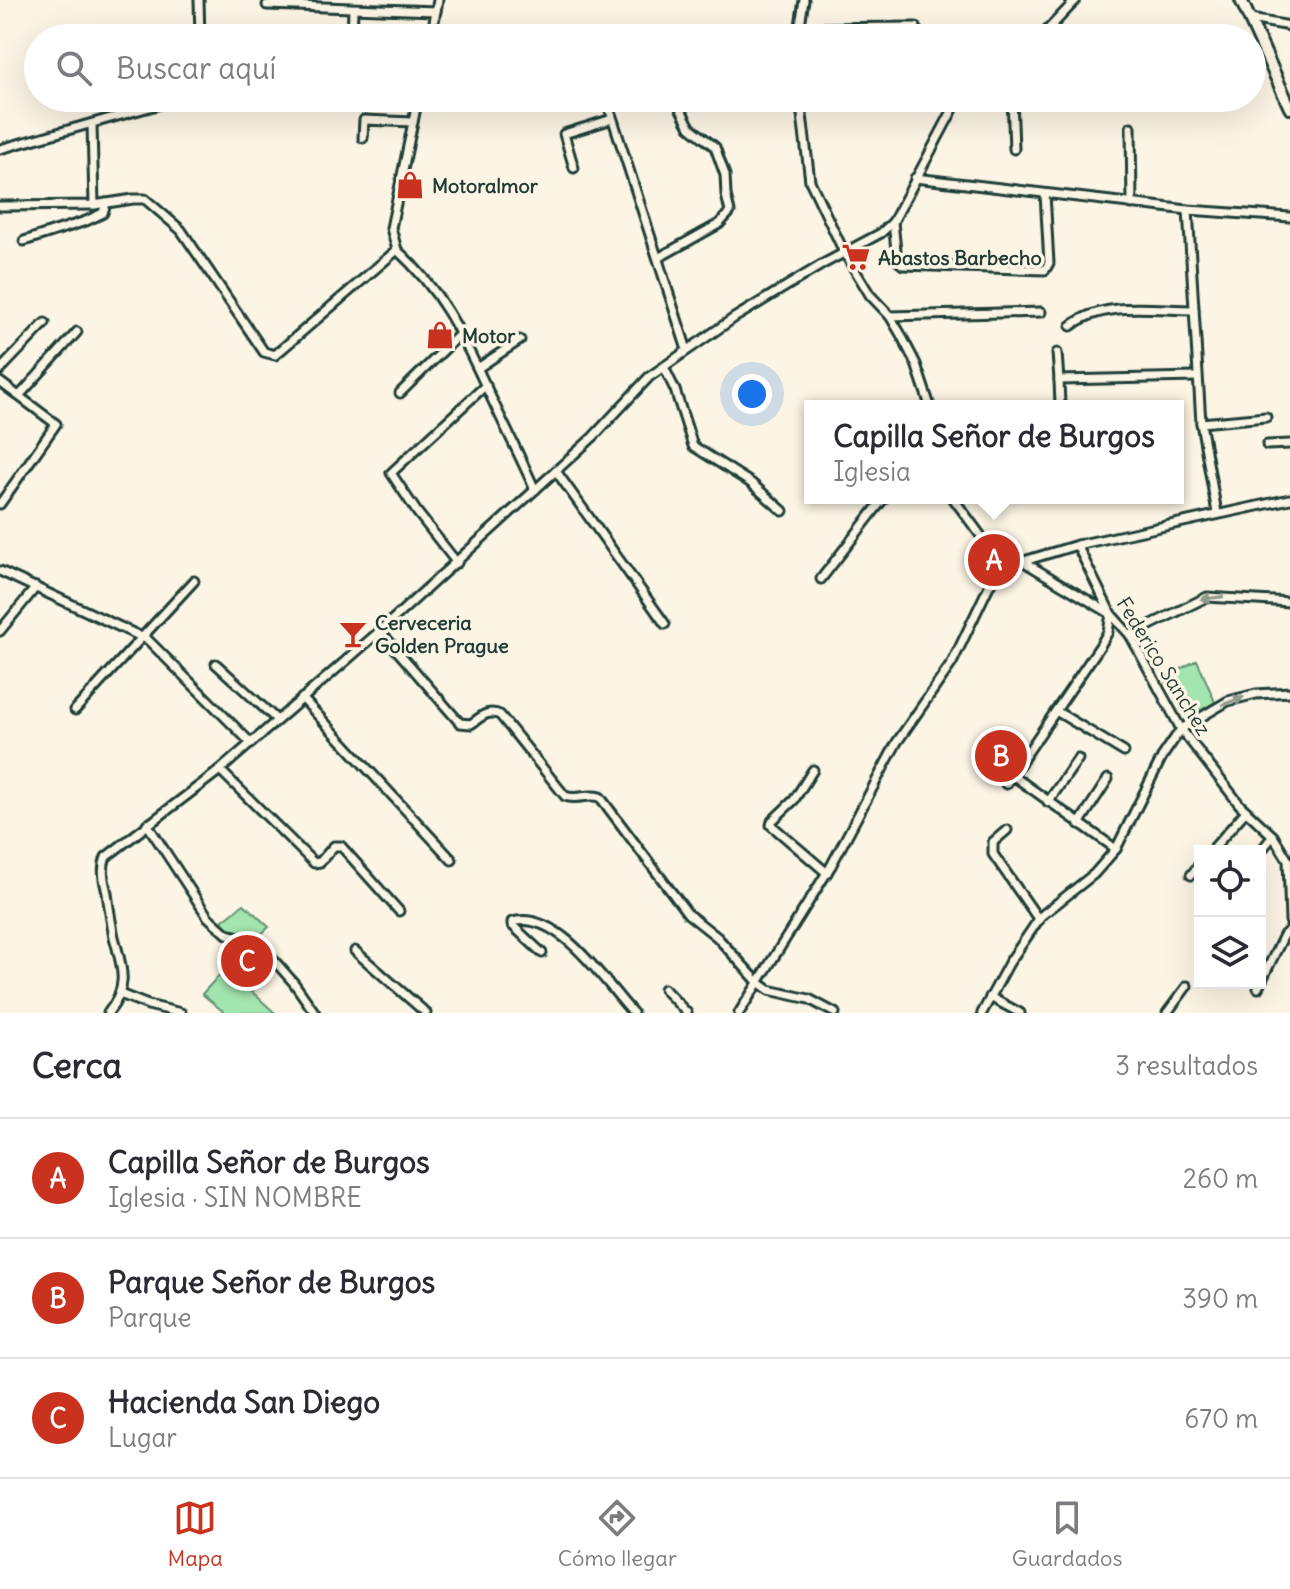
<!DOCTYPE html>
<html lang="es">
<head>
<meta charset="utf-8">
<style>
  :root { --surface:#fff; --page:#f2f2f3; --text:#2b2b33; --muted:#7c7c81; --line:#e1e1e2; --accent:#c8321e }
  body { margin:0; font-family:Delius,sans-serif; background:var(--page); color:var(--text) }
  .controls { position:absolute; right:24px; bottom:24px; display:grid; overflow:hidden; border-radius:0px; box-shadow:0 8px 32px #0002 }
  .controls button { width:72px; height:72px; display:grid; place-items:center; padding:0; border:0; border-bottom:2px solid var(--line); background:var(--surface); color:var(--text); font:40px sans-serif }
  .you { position:absolute; left:752px; top:394px; width:28px; height:28px; margin:-20px; border:6px solid #fff; border-radius:50%; background:#1a73e8; box-shadow:0 0 0 12px #1a73e833 }
  .badge { display:grid; place-items:center; width:52px; height:52px; border-radius:50%; background:var(--accent); color:#fff; font-size:26px; font-weight:700 }
  .pin { position:absolute; translate:-50% -50%; border:4px solid #fff; box-shadow:0 2px 8px #0006 }
  .popup { position:absolute; left:804px; top:400px; width:380px; height:104px; box-sizing:border-box; display:grid; place-content:center; border-radius:0px; background:var(--surface); filter:drop-shadow(0 2px 6px #0005); font-size:26px; white-space:nowrap; color:var(--muted) }
  .popup b { font-size:30px; color:var(--text) }
  .popup::after { content:''; position:absolute; left:50%; top:100%; margin-left:-16px; border:16px solid transparent; border-top-color:var(--surface) }
  .list { margin:0; padding:0; list-style:none }
  h2 { display:flex; justify-content:space-between; align-items:center; height:104px; margin:0; padding:0 32px; font-size:34px }
  h2 small { font-size:26px; font-weight:400; color:var(--muted) }
  .list li { display:grid; grid-template-columns:52px 1fr auto; gap:24px; align-items:center; box-sizing:border-box; height:120px; padding:0 32px; border-top:2px solid var(--line) }
  .list b { display:block; font-size:30px; white-space:nowrap }
  .list p { margin:0; font-size:26px; white-space:nowrap; color:var(--muted) }
  .list em { font-size:26px; font-style:normal; color:var(--muted) }
  .icon { flex:none; width:44px; height:44px; fill:none; stroke:currentColor; stroke-width:2; stroke-linecap:round; stroke-linejoin:round }
  .map { position:relative; flex:none; width:1290px; height:1013px; overflow:hidden }
  .search { position:absolute; background:var(--surface); box-shadow:0 8px 32px #0002; left:24px; right:24px; top:24px; height:88px; display:flex; align-items:center; gap:20px; box-sizing:border-box; padding:0 28px; border-radius:44px; color:var(--muted); font-size:30px }
  .sheet { height:464px; background:var(--surface) }
  nav { display:flex; justify-content:space-around; align-items:center; box-sizing:border-box; height:112px; border-top:2px solid var(--line); background:var(--surface); font-size:22px; color:var(--muted) }
  nav a { display:grid; justify-items:center; gap:4px }
  nav .on { color:var(--accent) }
  .map>svg:first-child { display:block }
</style>
</head>
<body>
<div class="map">
<svg width="1290" height="1013" viewBox="0 0 1290 1013">
  <rect width="100%" height="100%" fill="#fcf5e5"/>
  <filter id="ink" filterUnits="userSpaceOnUse"><feTurbulence type="fractalNoise" baseFrequency=".0125" numOctaves="2"/><feDisplacementMap in="SourceGraphic" scale="16" xChannelSelector="R" yChannelSelector="G"/><feConvolveMatrix kernelMatrix="1 2 1 2 8 2 1 2 1" color-interpolation-filters="sRGB"/></filter>
  <g filter="url(#ink)">
    <g fill="#a3e5af" stroke="#619172" stroke-width="2">
      <path d="M1197 660 1215 702 1188 718 1164 678Z"/>
      <path d="M244 904 269 927 257 938 249 933 241 934 222 926 223 920Z"/>
      <path d="M226 968 275 1013H225L202 994Z"/>
    </g>
    <g fill="none" stroke-linecap="round" stroke-linejoin="round">
      <defs>
        <g id="street">
          <path d="M199 0 200 38"/>
          <path d="M267 5 436 11"/>
          <path d="M1250 19 1290 26"/>
          <path d="M799 28 916 27"/>
          <path d="M352 38 353 9"/>
          <path d="M431 38 438 0"/>
          <path d="M798 38 804 0"/>
          <path d="M1040 38 1076 0"/>
          <path d="M606 98 687 350"/>
          <path d="M800 98 810 181 844 252 870 295 890 316 900 333 916 364 930 406"/>
          <path d="M1012 98 1014 149"/>
          <path d="M92 125 94 205"/>
          <path d="M1131 127 1132 204"/>
          <path d="M363 138 364 120 413 122"/>
          <path d="M0 149 182 98"/>
          <path d="M574 168 564 134 612 119"/>
          <path d="M915 178 1188 210 1290 217"/>
          <path d="M0 206 94 205 133 199H145L181 230 264 352 275 355 397 250 391 228 418 98"/>
          <path d="M1188 210 1201 423 1217 513"/>
          <path d="M893 222 897 260 903 265 1045 270 1049 263 1045 194"/>
          <path d="M24 241 86 221 103 213 106 203"/>
          <path d="M397 250C445 294 463 338 490 395 505 427 521 458 535 490"/>
          <path d="M658 258 719 224 730 212 726 195 725 175 715 147 690 127 675 98"/>
          <path d="M890 316 1041 312"/>
          <path d="M1071 326C1103 300 1154 310 1194 310"/>
          <path d="M1057 353 1059 380 1197 377"/>
          <path d="M664 367 675 390 693 446 751 483 783 511"/>
          <path d="M478 368 520 340"/>
          <path d="M0 370 45 323"/>
          <path d="M1059 380 1060 406"/>
          <path d="M0 382 56 424 0 504"/>
          <path d="M400 393 461 333"/>
          <path d="M20 395 77 332"/>
          <path d="M1201 423 1266 417"/>
          <path d="M1267 445 1290 444"/>
          <path d="M556 471 665 624"/>
          <path d="M953 498 1004 567"/>
          <path d="M1077 545 1111 614 1130 635 1181 729 1240 805 1273 836 1288 860 1290 921"/>
          <path d="M457 563 417 512 391 473 486 385"/>
          <path d="M1004 567 1077 545 1290 499"/>
          <path d="M0 571 148 640 251 743"/>
          <path d="M821 579 884 498"/>
          <path d="M0 631 36 587"/>
          <path d="M380 631 460 723 471 724C481 717 488 709 500 715L565 796C577 801 587 793 600 797L688 914 717 937 758 982 769 990 809 999 835 1013"/>
          <path d="M1130 635 1207 597 1290 602"/>
          <path d="M216 664 277 720"/>
          <path d="M302 698 452 860"/>
          <path d="M75 710 194 581"/>
          <path d="M1056 711 1124 752"/>
          <path d="M220 770 314 863 320 862 334 846H341L399 911"/>
          <path d="M813 770 794 800 772 821 771 825 827 873"/>
          <path d="M1012 775 1116 849"/>
          <path d="M1006 784 1100 646 1108 632 1111 614 1024 562"/>
          <path d="M1048 802 1078 759"/>
          <path d="M147 824 208 917 227 934 251 940 271 957 294 983 315 1013"/>
          <path d="M1079 824 1108 779"/>
          <path d="M1007 830 993 842V854L1039 920"/>
          <path d="M1211 851 1246 811"/>
          <path d="M1260 852 1273 836"/>
          <path d="M1191 875 1200 864"/>
          <path d="M355 951 426 1013"/>
          <path d="M542 953 512 925V922C559 909 605 983 633 1013"/>
          <path d="M1258 988 1284 935 1290 930"/>
          <path d="M664 989 687 1013"/>
          <path d="M120 994 148 1005 181 1013"/>
          <path d="M990 997 1020 1013"/>
          <path d="M108 1013C130 986 122 967 114 937 111 922 109 908 107 893 104 881 101 869 106 857L220 770 380 631 593 437 649 377 734 318 823 264 881 233 893 222 959 98"/>
          <path d="M739 1013 831 866 897 742 952 663 989 586 1004 567"/>
          <path d="M982 1013 1009 963 1041 916 1094 874 1116 849 1162 757 1181 729 1228 701 1256 694 1290 692"/>
          <path d="M1167 1013 1187 986"/>
        </g>
        <path id="secondary" d="M1241 0 1290 108"/>
      </defs>
      <use href="#street" stroke="#1f3d34" stroke-width="13"/>
      <use href="#secondary" stroke="#1f3d34" stroke-width="16"/>
      <use href="#street" stroke="#fcf5e5" stroke-width="7"/>
      <use href="#secondary" stroke="#fcf5e5" stroke-width="10"/>
    </g>
    <defs><path id="oneway-solid" d="M-6-.8H1V-3.2L6.5 0L1 3.2V.8H-6Z" transform="scale(2)"/></defs>
    <g fill="#8e998c">
      <use href="#oneway-solid" transform="translate(1212 598) rotate(173)"/>
      <use href="#oneway-solid" transform="translate(1233 701) rotate(-20)"/>
    </g>
  </g>
  <defs>
    <symbol id="shop-bare" viewBox="-9 -9 18 18"><path d="M-5-2.5h2.3a2.7 3.5 0 0 1 5.4 0H5L5.5 6h-11ZM-1.5-2.5h3a1.5 2.3 0 0 0-3 0Z" fill="#c8321e" stroke="#fcf5e5" stroke-width="2.5" paint-order="stroke"/></symbol>
    <symbol id="supermarket-bare" viewBox="-9 -9 18 18"><path d="M-6-5.5h2.5l.6 2H6L4.5 2H-2.5L-4.4-4H-6ZM-1.5 3.2a1.3 1.3 0 1 0 .1 0ZM3 3.2a1.3 1.3 0 1 0 .1 0Z" fill="#c8321e" stroke="#fcf5e5" stroke-width="2.5" paint-order="stroke"/></symbol>
    <symbol id="bar-bare" viewBox="-9 -9 18 18"><path d="M-6-5H6L.8 .8V4.5H3.5V6h-7V4.5H-.8V.8Z" fill="#c8321e" stroke="#fcf5e5" stroke-width="2.5" paint-order="stroke"/></symbol>
  </defs>
  <g fill-rule="evenodd">
    <use href="#shop-bare" x="390" y="165" width="40" height="40"/>
    <use href="#supermarket-bare" x="836" y="237" width="40" height="40"/>
    <use href="#shop-bare" x="420" y="315" width="40" height="40"/>
    <use href="#bar-bare" x="333" y="614" width="40" height="40"/>
  </g>
  <g text-anchor="middle" dominant-baseline="central" stroke-width="7" stroke-linejoin="round" paint-order="stroke">
    <g font-size="20" font-weight="bold" fill="#1f3d34" stroke="#fcf5e5" text-anchor="start">
      <text x="432" y="185">Motoralmor</text>
      <text x="878" y="257">Abastos Barbecho</text>
      <text x="462" y="335">Motor</text>
      <text x="375" y="622">Cerveceria<tspan x="375" dy="23">Golden Prague</tspan></text>
    </g>
    <g font-size="20" fill="#1f3d34" stroke="#fcf5e5">
      <text transform="translate(1164 666) rotate(58)">Federico Sanchez</text>
    </g>
  </g>
</svg>
<div class="controls">
<button><svg class="icon" aria-label="locate" viewBox="0 0 24 24"><circle cx="12" cy="12" r="6"/><path d="M12 2v4M12 18v4M2 12h4M18 12h4"/></svg></button>
<button><svg class="icon" aria-label="layers" viewBox="0 0 24 24"><path d="M12 4l9 5-9 5-9-5zM3 14l9 5 9-5"/></svg></button>
</div>
<div class="you"></div>
<div class="pin badge" style="left:994px;top:560px">A</div>
<div class="popup"><b>Capilla Señor de Burgos</b>Iglesia</div>
<div class="pin badge" style="left:1001px;top:756px">B</div>
<div class="pin badge" style="left:247px;top:961px">C</div>
<div class="search"><svg class="icon" aria-label="search" viewBox="0 0 24 24"><circle cx="10" cy="10" r="6"/><path d="M15 15l6 6"/></svg>Buscar aquí</div>
</div>
<section class="sheet">
<h2>Cerca<small>3 resultados</small></h2>
<ul class="list">
<li><span class="badge">A</span><div><b>Capilla Señor de Burgos</b><p>Iglesia · SIN NOMBRE</p></div><em>260 m</em></li>
<li><span class="badge">B</span><div><b>Parque Señor de Burgos</b><p>Parque</p></div><em>390 m</em></li>
<li><span class="badge">C</span><div><b>Hacienda San Diego</b><p>Lugar</p></div><em>670 m</em></li>
</ul>
</section>
<nav>
<a class="on"><svg class="icon" aria-label="map" viewBox="0 0 24 24"><path d="M3 6l6-2 6 2 6-2v14l-6 2-6-2-6 2zM9 4v14M15 6v14"/></svg>Mapa</a>
<a><svg class="icon" aria-label="directions" viewBox="0 0 24 24"><path d="M12 3l9 9-9 9-9-9zM9 14v-3h6M13 9l2 2-2 2"/></svg>Cómo llegar</a>
<a><svg class="icon" aria-label="saved" viewBox="0 0 24 24"><path d="M7 4h10v16l-5-4-5 4z"/></svg>Guardados</a>
</nav>
</body>
</html>
